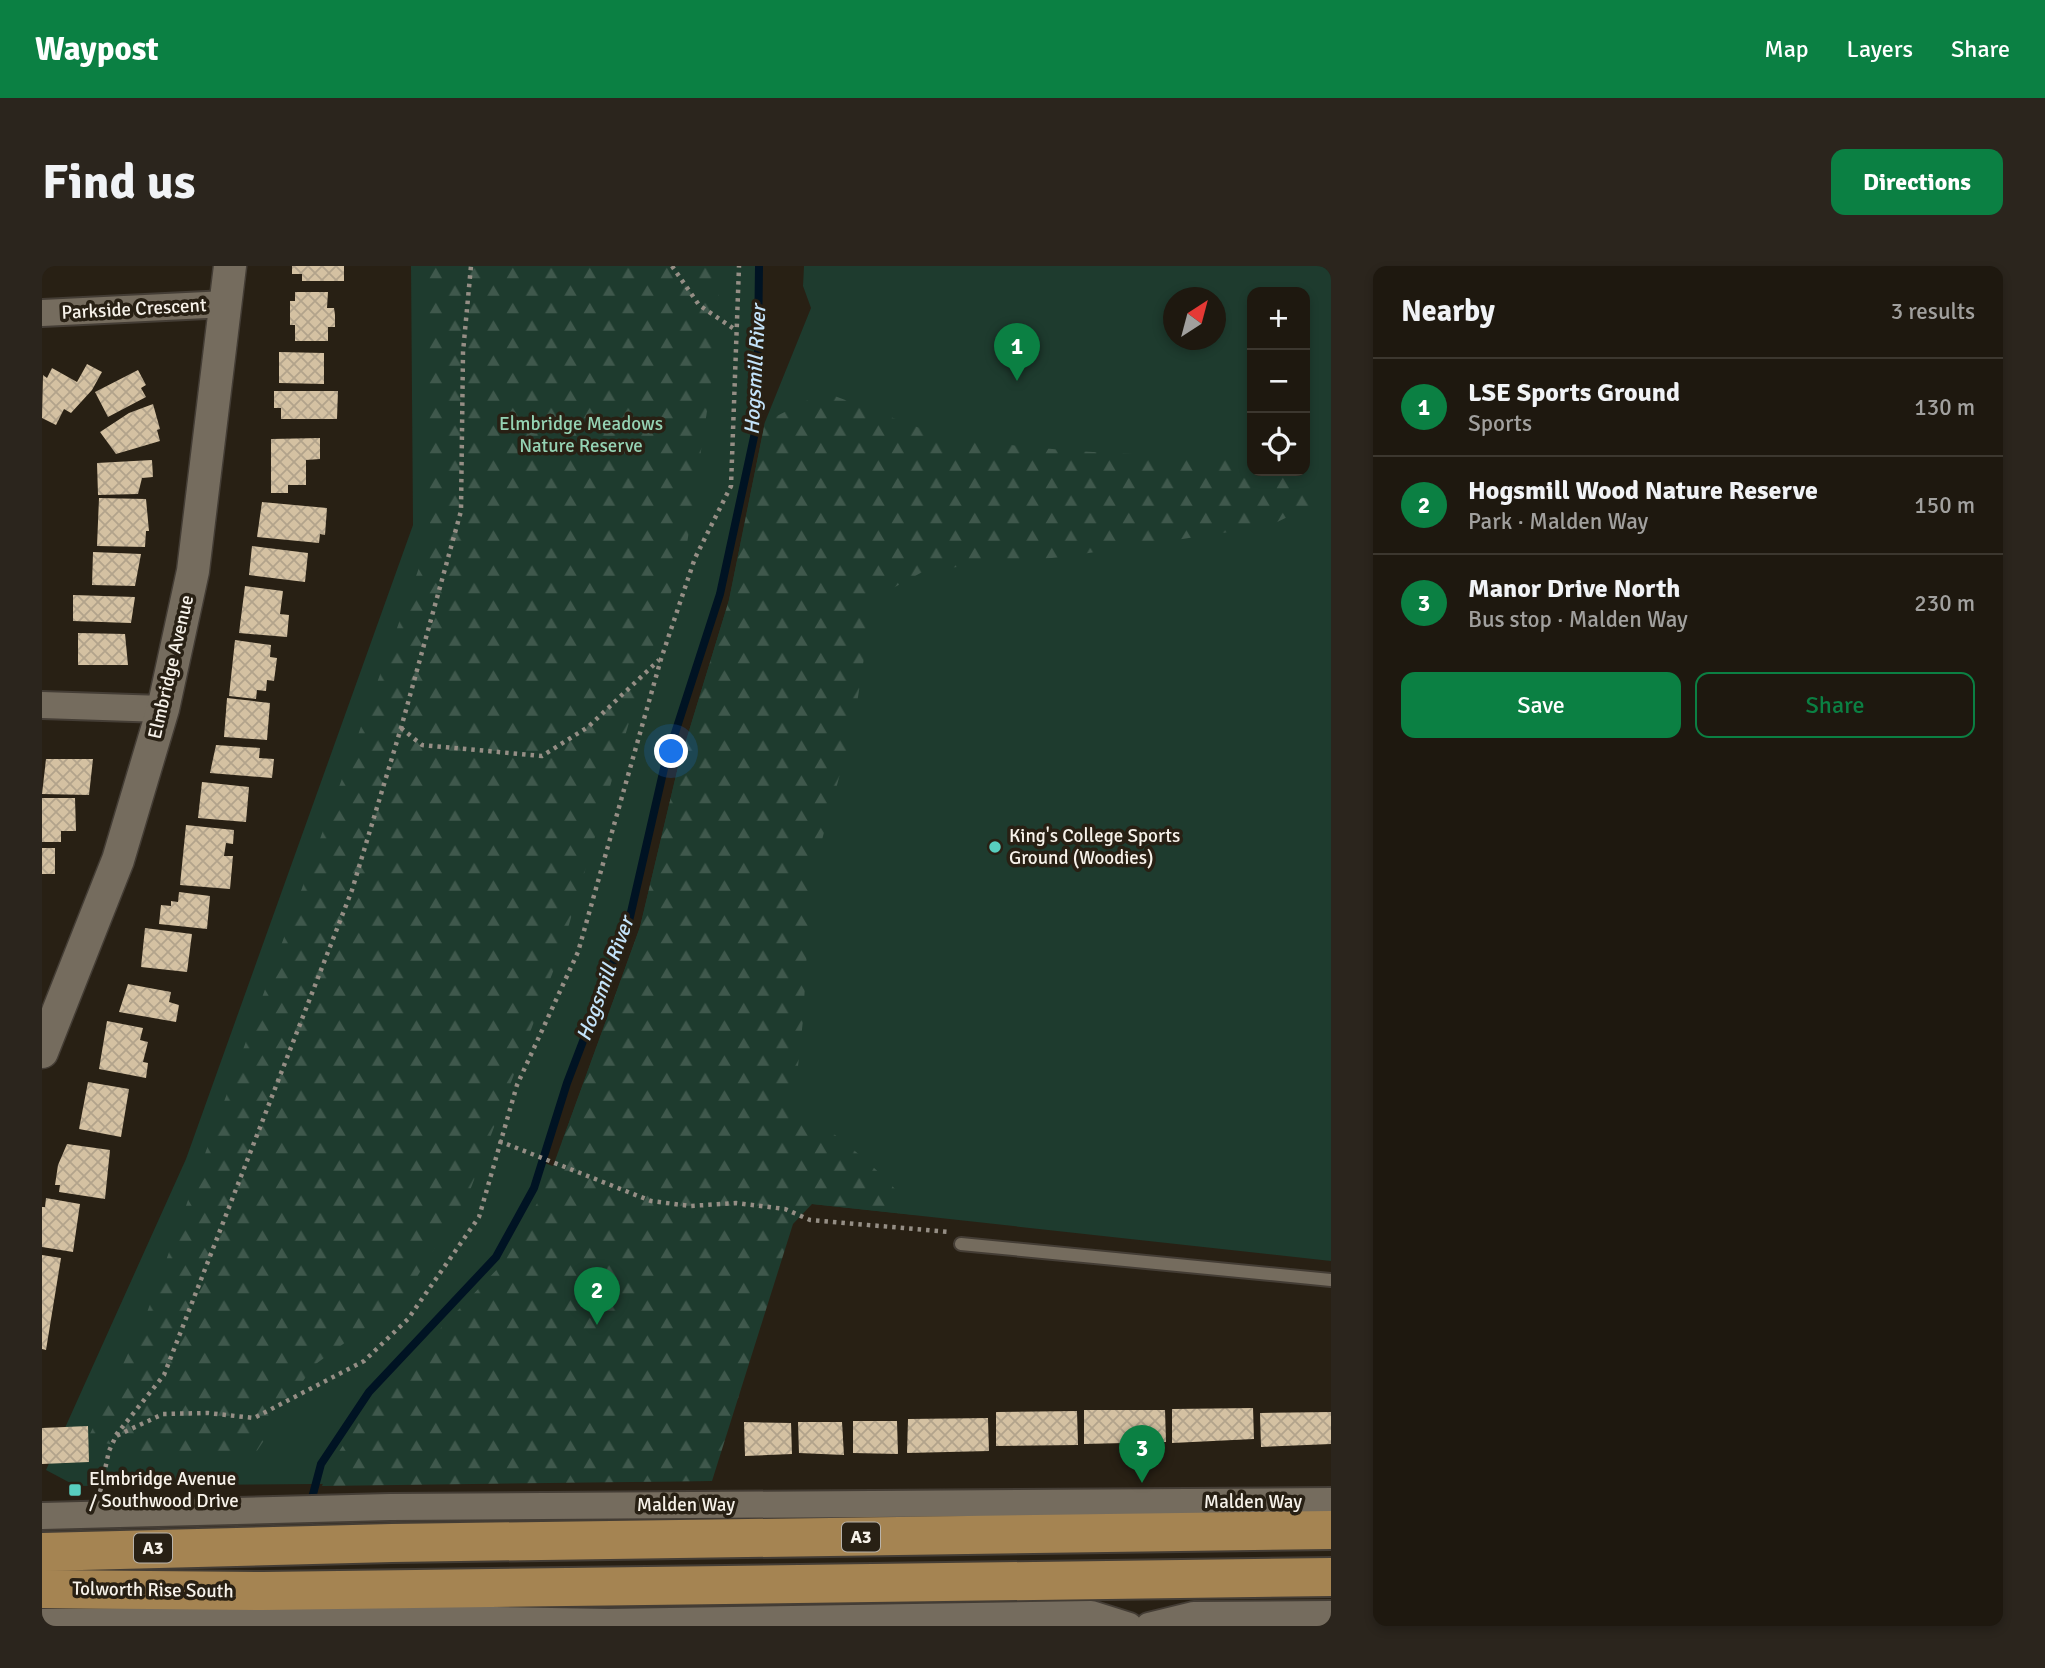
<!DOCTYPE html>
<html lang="en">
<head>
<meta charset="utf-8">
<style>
  :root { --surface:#1e180f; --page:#2b251d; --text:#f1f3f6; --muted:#a1a09e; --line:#3c372f; --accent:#0b8043 }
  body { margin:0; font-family:Signika,sans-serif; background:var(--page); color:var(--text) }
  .controls { position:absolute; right:21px; top:21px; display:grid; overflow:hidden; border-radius:14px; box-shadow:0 4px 10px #0003 }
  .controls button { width:63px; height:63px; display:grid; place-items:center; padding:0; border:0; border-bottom:2px solid var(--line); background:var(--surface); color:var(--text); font:35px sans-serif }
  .compass { position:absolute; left:1121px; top:21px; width:63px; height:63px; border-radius:50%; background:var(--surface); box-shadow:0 4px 10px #0003; rotate:36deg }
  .you { position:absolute; left:630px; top:486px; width:24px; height:24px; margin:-18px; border:5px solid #fff; border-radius:50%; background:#1a73e8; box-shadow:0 0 0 10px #1a73e833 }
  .badge { display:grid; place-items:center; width:46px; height:46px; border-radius:50%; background:var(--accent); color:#fff; font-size:23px; font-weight:700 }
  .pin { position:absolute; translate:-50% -58px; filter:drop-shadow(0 2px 4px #0008) }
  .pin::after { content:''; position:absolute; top:37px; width:24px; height:21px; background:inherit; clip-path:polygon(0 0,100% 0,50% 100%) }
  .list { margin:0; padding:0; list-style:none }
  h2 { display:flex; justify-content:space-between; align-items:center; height:91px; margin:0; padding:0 28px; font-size:30px }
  h2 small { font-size:23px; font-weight:400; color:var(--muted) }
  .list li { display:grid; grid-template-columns:46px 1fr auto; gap:21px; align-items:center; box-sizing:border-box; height:98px; padding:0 28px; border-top:2px solid var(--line) }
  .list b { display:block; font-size:26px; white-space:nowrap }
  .list p { margin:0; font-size:23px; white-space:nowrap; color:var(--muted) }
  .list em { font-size:23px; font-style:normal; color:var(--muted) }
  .actions { display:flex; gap:14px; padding:21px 28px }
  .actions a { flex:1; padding:16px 0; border:2px solid var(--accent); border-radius:14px; text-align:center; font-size:24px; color:var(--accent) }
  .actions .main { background:var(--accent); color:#fff }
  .icon { flex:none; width:38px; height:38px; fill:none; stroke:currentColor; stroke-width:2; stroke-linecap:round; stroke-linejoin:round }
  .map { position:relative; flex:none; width:1289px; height:1360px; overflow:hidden; border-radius:14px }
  header { display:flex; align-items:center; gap:42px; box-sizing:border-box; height:98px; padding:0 35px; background:var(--accent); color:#fff }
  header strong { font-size:33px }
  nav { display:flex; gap:38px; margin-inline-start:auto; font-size:24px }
  .intro { display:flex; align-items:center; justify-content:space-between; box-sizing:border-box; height:168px; padding:0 42px }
  h1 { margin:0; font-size:49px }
  .button { padding:18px 32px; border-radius:14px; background:var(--accent); color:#fff; font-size:24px; font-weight:700 }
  main { display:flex; gap:42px; padding:0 42px }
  aside { flex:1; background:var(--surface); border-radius:14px; box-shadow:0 4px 10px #0003 }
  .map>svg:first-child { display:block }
</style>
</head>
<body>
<header>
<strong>Waypost</strong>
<nav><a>Map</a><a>Layers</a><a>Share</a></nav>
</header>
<div class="intro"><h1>Find us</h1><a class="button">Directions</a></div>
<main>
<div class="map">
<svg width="1289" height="1360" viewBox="0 0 1289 1360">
  <defs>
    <pattern id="forest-firs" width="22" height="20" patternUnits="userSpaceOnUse" patternTransform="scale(1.75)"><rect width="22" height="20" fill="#1e3b2e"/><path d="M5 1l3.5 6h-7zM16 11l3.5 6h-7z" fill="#3f584c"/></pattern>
    <pattern id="building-cross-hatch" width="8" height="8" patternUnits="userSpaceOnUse" patternTransform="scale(1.75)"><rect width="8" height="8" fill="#d4c1a2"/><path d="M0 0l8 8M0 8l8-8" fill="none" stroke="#b2a38b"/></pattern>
  </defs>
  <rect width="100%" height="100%" fill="#282014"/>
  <g fill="#1e3b2e" fill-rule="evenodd">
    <path d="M369 0H717L715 157 676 337 623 498 587 655 525 817 500 896 545 913 670 1215 34 1220 4 1204 144 893 371 259Z"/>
    <path d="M762 0H1289V995L770 938 520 876 598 661 636 501 687 334 723 156 769 42 761 20ZM1210 26H1263V205H1210ZM1132 32H1174V74H1132Z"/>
  </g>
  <g fill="url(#forest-firs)">
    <path d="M387 0H677L676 72 645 278 594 433 520 682 427 927 360 1035 271 1100 213 1188 113 1191 46 1172 103 1052 389 269 384 206Z"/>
    <path d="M782 126 907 173 1031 185 1210 194V205H1245L1268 240 1227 260 1020 291 884 304 831 333 812 457 769 614 761 754 752 837C796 872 841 902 874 949L770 938 751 958 670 1215 280 1220 288 1199 334 1130 462 996 502 925 598 661 636 501 687 334 723 156Z"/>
  </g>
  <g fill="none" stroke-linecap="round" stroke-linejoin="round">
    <path stroke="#001323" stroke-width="8" d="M270 1270V1232L279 1198 327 1126 454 991 492 922 525 817 587 655 623 498 678 328 715 157 717 0"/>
  </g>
  <g fill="url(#building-cross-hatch)">
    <path d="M250 0H302V15H260V8H250Z"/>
    <path d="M253 26H286L285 42H292L293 49V61H286V75H253V59H248V35H253Z"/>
    <path d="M237 86 282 87V118L237 117Z"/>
    <path d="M45 98 60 106 50 124 29 147 22 143 14 159 0 152 1 109 5 112 10 102 35 116Z"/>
    <path d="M96 104 104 119 99 122 104 131 66 151 53 126Z"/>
    <path d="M232 125H296L295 153H239V142H232Z"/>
    <path d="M111 138 118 163 115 164 118 175 74 188 58 166 87 147Z"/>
    <path d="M278 172V193L264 194V219H246V227H229V173Z"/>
    <path d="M110 194 111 211 100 212 96 228 56 229 55 197Z"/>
    <path d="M57 232 104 233 107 265H104L103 281 55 280Z"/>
    <path d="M220 236 285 242 283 269 278 268 277 277 215 271Z"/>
    <path d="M210 280 266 287 263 316 207 309Z"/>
    <path d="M51 286 99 288 93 320 50 319Z"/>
    <path d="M203 320 241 325 238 348 247 349 245 371 197 367Z"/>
    <path d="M31 329 93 331 89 357 31 355Z"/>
    <path d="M36 367 83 368 86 399H36Z"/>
    <path d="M193 374 229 379 228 391 235 392 232 415 225 414 224 425 215 424 214 433 187 430Z"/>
    <path d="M185 432 228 437 225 474 182 471Z"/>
    <path d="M174 479 218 482 217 492 232 493 230 512 168 507Z"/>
    <path d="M4 493H51L47 529 0 528Z"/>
    <path d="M160 516 207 521 204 556 156 552Z"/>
    <path d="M0 532H33L34 565H19V576H0Z"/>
    <path d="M144 559 192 564 191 578 184 577 182 590H191L188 623 138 619Z"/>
    <rect x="0" y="582" width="13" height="26"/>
    <path d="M137 626 168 630 165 663 117 658 119 639 129 640V635L136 636Z"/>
    <path d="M103 662 150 668 145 706 99 701Z"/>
    <path d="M86 718 129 726 127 736 137 739 134 756 77 746Z"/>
    <path d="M65 755 101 762 98 774 106 776 101 796 106 797 104 812 57 803Z"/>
    <path d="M46 816 87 823 79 871 37 863Z"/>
    <path d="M25 878 68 884 63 933 17 926 18 919H13L16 899Z"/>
    <path d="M4 932 38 938 31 986 0 981V941H3Z"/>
    <path d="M0 989 19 992 4 1084 0 1083Z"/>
    <path d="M1211 1142 1212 1173 1130 1177V1143Z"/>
    <path d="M1042 1144H1123L1124 1176 1042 1178Z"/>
    <path d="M1035 1145 1036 1179 954 1180V1146Z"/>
    <path d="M1289 1146V1178L1219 1181 1218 1147Z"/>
    <path d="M946 1152 947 1185 865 1187 866 1153Z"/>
    <path d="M811 1155H855L856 1188 811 1187Z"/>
    <path d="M702 1156 749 1157 750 1188 703 1190Z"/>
    <path d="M756 1156H800L802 1189 757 1187Z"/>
    <path d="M46 1160 47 1196 0 1198V1162Z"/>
  </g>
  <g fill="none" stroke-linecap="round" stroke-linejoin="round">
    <defs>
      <path id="service" d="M919 978 1289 1014"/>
      <g id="minor">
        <path d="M0 47 185 38"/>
        <path d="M0 439 121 443"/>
        <path d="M0 1250 348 1241 1289 1235"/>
        <path d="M0 1356 337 1352 566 1356 1049 1348 1087 1360"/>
        <path d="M1107 1360 1152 1349 1289 1348"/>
      </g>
      <path id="tertiary" d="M0 786 76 594 121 443 151 305 188 0"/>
      <g id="trunk">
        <path d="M0 1286 350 1277 1289 1264"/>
        <path d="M0 1323 221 1325 1289 1311"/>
      </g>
    </defs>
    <use href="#service" stroke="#443d35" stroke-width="16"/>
    <use href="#minor" stroke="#443d35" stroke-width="30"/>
    <use href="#tertiary" stroke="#443d35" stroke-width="35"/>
    <use href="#trunk" stroke="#443d35" stroke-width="42"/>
    <g stroke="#958e85" stroke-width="4.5" stroke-dasharray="3.5 5" stroke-linecap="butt">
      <path d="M630 0 657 39 695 65"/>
      <path d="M359 462 380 479 500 490 546 461 617 394"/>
      <path d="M457 875 609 935 648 940 694 937 743 943 768 954 908 966"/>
      <path d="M74 1169 122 1109 310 624 359 462 419 245 421 86 429 0"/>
      <path d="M58 1226 67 1185 74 1170 121 1148 166 1147 212 1152 322 1095 366 1053 437 951 475 819 536 686 619 393 653 292 689 220 697 0"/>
    </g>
    <use href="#service" stroke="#756c5e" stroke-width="12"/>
    <use href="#minor" stroke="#756c5e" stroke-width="26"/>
    <use href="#tertiary" stroke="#756c5e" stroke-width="32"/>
    <use href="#trunk" stroke="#a58452" stroke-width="38"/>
  </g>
  <g fill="#58cebf" stroke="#282014" stroke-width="2.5">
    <circle cx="953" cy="581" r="7"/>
    <rect x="26" y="1217" width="14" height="14" rx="3.5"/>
  </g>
  <g text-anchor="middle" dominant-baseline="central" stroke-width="7" stroke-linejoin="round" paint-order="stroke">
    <g fill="#282014" stroke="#b9b3aa" stroke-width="2">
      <rect x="800" y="1256.5" width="38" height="29" rx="5"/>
      <rect x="92" y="1267.5" width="38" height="29" rx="5"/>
    </g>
    <g font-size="18" font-weight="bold" fill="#f7f2ea">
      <text x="819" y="1271">A3</text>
      <text x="111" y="1282">A3</text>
    </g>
    <g font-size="19" fill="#f7f2ea" stroke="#282014">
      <text transform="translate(92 43) rotate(-3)">Parkside Crescent</text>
      <text transform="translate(129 401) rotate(-77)">Elmbridge Avenue</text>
      <text x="1211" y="1236">Malden Way</text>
      <text x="644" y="1239">Malden Way</text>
      <text transform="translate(111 1324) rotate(1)">Tolworth Rise South</text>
    </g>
    <g font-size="19" fill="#95d3b4" stroke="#282014">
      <text x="539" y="158">Elmbridge Meadows<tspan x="539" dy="22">Nature Reserve</tspan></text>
    </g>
    <g font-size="19" fill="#f7f2ea" stroke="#282014" text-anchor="start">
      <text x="967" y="570">King's College Sports<tspan x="967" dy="22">Ground (Woodies)</tspan></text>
      <text x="47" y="1213">Elmbridge Avenue<tspan x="47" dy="22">/ Southwood Drive</tspan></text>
    </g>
    <g font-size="21" font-style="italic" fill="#c3e3fa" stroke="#282014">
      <text transform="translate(713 104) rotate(-87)">Hogsmill River</text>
      <text transform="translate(563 713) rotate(-70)">Hogsmill River</text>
    </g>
  </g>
</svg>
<div class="controls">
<button>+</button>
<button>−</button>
<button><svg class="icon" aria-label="locate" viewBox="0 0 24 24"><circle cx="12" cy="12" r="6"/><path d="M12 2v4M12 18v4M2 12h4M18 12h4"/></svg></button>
</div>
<svg class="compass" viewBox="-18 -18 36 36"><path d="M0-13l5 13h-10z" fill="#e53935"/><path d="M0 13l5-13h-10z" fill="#a1a09e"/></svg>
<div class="you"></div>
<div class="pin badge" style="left:975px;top:115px">1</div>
<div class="pin badge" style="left:555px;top:1059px">2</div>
<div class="pin badge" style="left:1100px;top:1217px">3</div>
</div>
<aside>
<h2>Nearby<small>3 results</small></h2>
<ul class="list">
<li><span class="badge">1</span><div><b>LSE Sports Ground</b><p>Sports</p></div><em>130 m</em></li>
<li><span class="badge">2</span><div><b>Hogsmill Wood Nature Reserve</b><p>Park · Malden Way</p></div><em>150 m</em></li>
<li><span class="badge">3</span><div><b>Manor Drive North</b><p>Bus stop · Malden Way</p></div><em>230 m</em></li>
</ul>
<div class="actions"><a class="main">Save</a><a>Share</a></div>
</aside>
</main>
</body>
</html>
